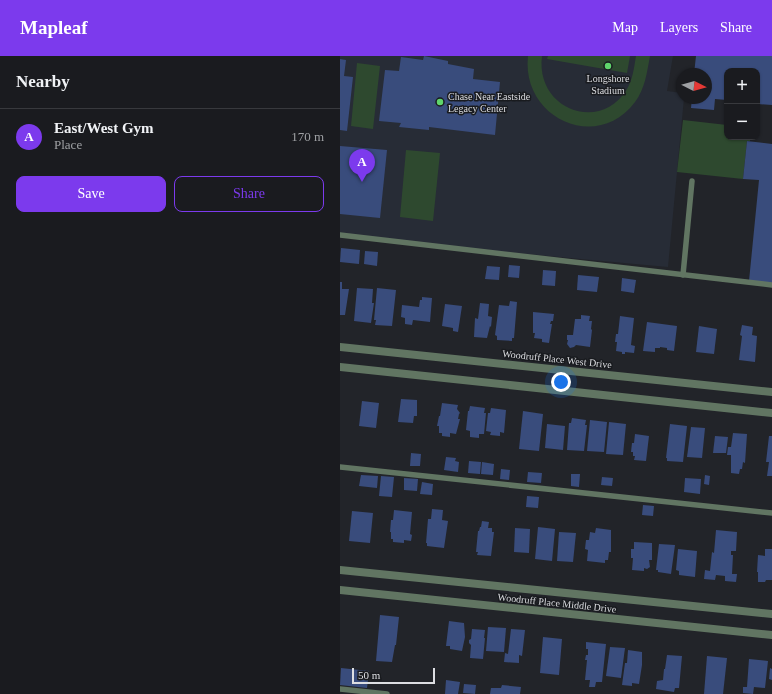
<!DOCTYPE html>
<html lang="en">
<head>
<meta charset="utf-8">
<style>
  :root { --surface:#1a1b1f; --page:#232428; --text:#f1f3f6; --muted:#9fa1a4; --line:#38393d; --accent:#7c3aed }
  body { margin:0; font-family:"Times New Roman",serif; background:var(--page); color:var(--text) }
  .controls { position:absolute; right:12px; top:12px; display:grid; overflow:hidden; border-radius:8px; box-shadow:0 1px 3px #0004 }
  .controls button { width:36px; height:36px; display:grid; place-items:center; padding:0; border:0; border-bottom:1px solid var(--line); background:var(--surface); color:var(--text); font:20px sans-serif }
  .compass { position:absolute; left:336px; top:12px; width:36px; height:36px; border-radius:50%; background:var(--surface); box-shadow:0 1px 3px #0004; rotate:96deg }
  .scale { position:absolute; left:12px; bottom:10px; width:83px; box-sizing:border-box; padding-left:4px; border:2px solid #dddee2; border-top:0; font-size:11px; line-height:14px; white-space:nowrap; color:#dddee2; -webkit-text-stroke:3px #191b1f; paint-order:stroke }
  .you { position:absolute; left:221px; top:326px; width:14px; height:14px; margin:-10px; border:3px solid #fff; border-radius:50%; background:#1a73e8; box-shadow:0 0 0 6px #1a73e833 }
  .badge { display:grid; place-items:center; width:26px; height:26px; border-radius:50%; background:var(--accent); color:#fff; font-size:13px; font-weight:700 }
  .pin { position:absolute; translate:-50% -33px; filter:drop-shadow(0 1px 2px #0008) }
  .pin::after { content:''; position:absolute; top:21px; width:14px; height:12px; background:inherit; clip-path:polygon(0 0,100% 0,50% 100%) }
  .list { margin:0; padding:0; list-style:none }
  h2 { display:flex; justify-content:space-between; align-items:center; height:52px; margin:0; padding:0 16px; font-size:17px }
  h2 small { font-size:13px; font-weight:400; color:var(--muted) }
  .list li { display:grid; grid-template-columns:26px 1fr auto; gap:12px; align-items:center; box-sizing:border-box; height:56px; padding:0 16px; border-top:1px solid var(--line) }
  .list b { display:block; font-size:15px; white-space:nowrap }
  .list p { margin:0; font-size:13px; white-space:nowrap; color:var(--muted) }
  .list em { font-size:13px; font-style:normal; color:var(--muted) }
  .actions { display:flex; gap:8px; padding:12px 16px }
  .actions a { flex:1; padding:9px 0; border:1px solid var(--accent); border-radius:8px; text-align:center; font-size:14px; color:var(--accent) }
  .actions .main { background:var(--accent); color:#fff }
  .map { position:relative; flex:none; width:432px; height:638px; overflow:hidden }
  header { display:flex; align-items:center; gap:24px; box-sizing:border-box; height:56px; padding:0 20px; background:var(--accent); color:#fff }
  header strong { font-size:19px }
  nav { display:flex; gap:22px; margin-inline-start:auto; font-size:14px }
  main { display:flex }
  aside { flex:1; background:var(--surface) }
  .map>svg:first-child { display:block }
</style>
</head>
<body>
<header>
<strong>Mapleaf</strong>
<nav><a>Map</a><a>Layers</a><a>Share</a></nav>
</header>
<main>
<aside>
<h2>Nearby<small></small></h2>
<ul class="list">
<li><span class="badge">A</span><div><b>East/West Gym</b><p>Place</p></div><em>170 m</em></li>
</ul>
<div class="actions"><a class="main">Save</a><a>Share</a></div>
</aside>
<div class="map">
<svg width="432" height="638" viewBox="0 0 432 638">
  <rect width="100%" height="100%" fill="#222429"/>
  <path fill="#272c36" d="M0 0H333L327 35 342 37V42H344L328 211 0 181Z"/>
  <g fill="#2e492f">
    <path d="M188 0H202C195 53 260 78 287 33 293 23 294 11 296 0H310C307 16 305 33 295 46 257 97 181 62 188 0Z"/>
    <path d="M208 0H290L287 17 207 3Z"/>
    <path d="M17 7 40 10 33 73 11 70Z"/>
    <path d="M343 64 387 69V81H410V85H407L403 123 337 116Z"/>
    <path d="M66 94 100 97 93 165 60 161Z"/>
  </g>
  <g fill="#394c7c">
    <path d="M84 0 108 5V8L134 13 133 23 160 26 155 79 89 71V74L59 71 61 67 39 65 45 14 59 15 61 1 83 4Z"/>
    <path d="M356 0H432V49L417 48V15H387V44L375 43 374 54 351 52 352 42H366V18H354Z"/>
    <path d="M0 3 6 4 4 20 13 21 7 75 0 74Z"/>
    <path d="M407 85 432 88V227L409 225 419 124 403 123Z"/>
    <path d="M0 90 47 94 40 162 0 158Z"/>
    <path d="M1 192 20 194 19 208 0 206Z"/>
    <path d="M25 195 38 196 37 210 24 208Z"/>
    <path d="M169 209 180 210 179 222 168 221Z"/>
    <path d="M147 210 160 211 159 224 145 223Z"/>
    <path d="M203 214 216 215 215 230 202 229Z"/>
    <path d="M238 219 259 221 257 236 237 234Z"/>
    <path d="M282 222 296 224 294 237 281 235Z"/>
    <path d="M0 226H2V233H9L5 259H0Z"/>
    <path d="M17 232 33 233 32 247H34L31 267 14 265Z"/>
    <path d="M37 232 56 234 52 270 35 269 36 264H34Z"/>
    <path d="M82 241 92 242 90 266 73 264 72 269 65 268V262L61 261 62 249 79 251 80 244H82Z"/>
    <path d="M170 245 177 246 174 282H172V285L157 284V280L155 279 159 249 169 250Z"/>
    <path d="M140 247 149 248 148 260 152 261 151 271 150 270 147 282 134 281 135 262 138 263Z"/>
    <path d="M105 248 122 250 118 276 113 275V272L102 270Z"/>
    <path d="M193 256 214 258 213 265H211L210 268H212L209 287 202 286V283L194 282 195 277H193Z"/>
    <path d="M241 259 250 260 249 265H252L251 273 252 274 250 291 236 289 234 291 230 292 227 288 228 284H227V279H233L235 263H241Z"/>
    <path d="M280 260 294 262 291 289 295 290 294 297 285 296V298H282V296L276 295 277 286H275L276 278H278Z"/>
    <path d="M307 266 337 270 334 295 327 294V292L320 291V292H315V296L303 295Z"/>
    <path d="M402 269 413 271 412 279 417 280 415 306 399 304 402 280 400 279Z"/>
    <path d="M359 270 377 273 374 298 356 296Z"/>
    <path d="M61 343 77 344V360H74L73 367 58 366Z"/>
    <path d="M22 345 39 347 36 372 19 370Z"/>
    <path d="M102 347 118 349 117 353 120 357 119 358 118 363H120L116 378 110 377V381L102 380V377H99V370H97L99 360H100Z"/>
    <path d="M130 350 145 352 144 357H146L144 378H139V382L130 381V375L126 374 128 355H129Z"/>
    <path d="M151 352 166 354 164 377 160 376V380L150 379 151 376 146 375 148 357H150Z"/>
    <path d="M183 355 203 358 199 395 179 393Z"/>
    <path d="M232 362 246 364 245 369H247L244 395 227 394 229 367H231Z"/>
    <path d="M250 364 267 366 264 396 247 395Z"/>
    <path d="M269 366 286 368 283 399 266 398Z"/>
    <path d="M207 368 225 370 223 394 205 392Z"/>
    <path d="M330 368 347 370 343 406 327 405V402H326Z"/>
    <path d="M351 371 365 372 362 402 347 401Z"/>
    <path d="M393 377 407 378 405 407 403 406 402 413H400L399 418 391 417V399H387L388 391H391Z"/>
    <path d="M295 378 309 380 306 405 294 404 295 400H293V396H291L292 387H294Z"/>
    <path d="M375 380 388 381 386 397H373Z"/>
    <path d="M429 380H432V420H427L429 406H426Z"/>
    <path d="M71 397 81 398 80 410H70Z"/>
    <path d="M106 401 116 402 115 405 119 406 118 416 104 414Z"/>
    <path d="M129 405 141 406 140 418 128 417Z"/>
    <path d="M142 406 154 408 153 419 141 418Z"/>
    <path d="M161 413 170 414 169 424 160 423Z"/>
    <path d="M188 416 202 417 201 427 187 426Z"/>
    <path d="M231 418H240L239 431 231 430Z"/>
    <path d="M21 419 38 420 37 432 19 430Z"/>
    <path d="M365 419 370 420 369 429 364 428Z"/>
    <path d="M41 420 54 421 52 441 39 440Z"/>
    <path d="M262 421 273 422 272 430 261 429Z"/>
    <path d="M64 422 78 423 77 435 64 434Z"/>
    <path d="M345 422 361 423 360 438 344 436Z"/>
    <path d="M82 426 93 428 92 439 80 438Z"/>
    <path d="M187 440 199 441 198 452 186 451Z"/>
    <path d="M303 449 314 450 313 460 302 459Z"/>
    <path d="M92 453 103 454 102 464 108 465 104 492 87 490V487H86L88 463H91Z"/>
    <path d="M54 454 72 456 70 478 72 479 71 485 64 484V487L53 486V483H51V476H50L51 464H53Z"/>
    <path d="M12 455 33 457 30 487 9 485Z"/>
    <path d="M142 465 149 466 148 472H152V476H154L151 500 137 499 138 496H136L138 475H139L140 471H141Z"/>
    <path d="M198 471 215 473 212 505 195 503Z"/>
    <path d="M175 472 190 473 189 497 174 496Z"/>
    <path d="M256 472 271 474V496H269L268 504H265V507L247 505 248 494 245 493 246 484H249L250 476 255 477Z"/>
    <path d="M376 474 397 476 396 495H391V499H393L392 518H397L396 526 385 525V520L376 519 375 524 364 523 365 514 370 515 372 496 374 497Z"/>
    <path d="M219 476 236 477 233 506 217 505Z"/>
    <path d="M294 486 312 487V504H309L310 511 307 513 304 512V515L292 514 293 502H291V493H294Z"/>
    <path d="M319 488 335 489 331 518 318 516V514H316Z"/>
    <path d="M338 493 357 495 355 521 339 519V515L336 514Z"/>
    <path d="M425 493H432V524H426L425 526H418V516H417L418 499 425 500Z"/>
    <path d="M40 559 59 561 56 589H55L52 606 36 605Z"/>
    <path d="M109 565 124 567 125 581 122 595 110 593V590H106Z"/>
    <path d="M148 571 166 572 164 596 146 595Z"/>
    <path d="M132 573 145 574 144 582H145L143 603 130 602 131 589 129 587V584L131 583Z"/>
    <path d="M171 573 185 574 182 600 179 599V607L164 606 165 597 168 598Z"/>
    <path d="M203 581 222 583 219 619 200 617Z"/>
    <path d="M246 586 266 588 262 626H256L255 631H249L250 624H245L247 604H245L246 599H248V593H246Z"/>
    <path d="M270 591 285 592 281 622 266 620Z"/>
    <path d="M288 594 302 596V609L299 628 292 627V630L282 629 285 607H287Z"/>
    <path d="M327 599 342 600 339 632H335L334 636 316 633 317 625 323 624 324 613H325Z"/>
    <path d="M367 600 387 602 383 638H364Z"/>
    <path d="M409 603 428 605 425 632 414 631 413 638 403 637V631H407Z"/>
    <path d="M1 612 29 615 27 632 0 629Z"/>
    <path d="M430 612 432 613V624L429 623Z"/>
    <path d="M106 624 120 626 118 638H105Z"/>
    <path d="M124 628 136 629 135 638 123 637Z"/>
    <path d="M162 629 181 631 180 638H150L151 632H161Z"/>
  </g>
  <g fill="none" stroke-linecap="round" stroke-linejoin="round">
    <g stroke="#617562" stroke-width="5.5">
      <path d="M0 179 432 229"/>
      <path d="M343 219 352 125"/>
      <path d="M0 411 432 457"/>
      <path d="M0 633 47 638"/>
    </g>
    <g stroke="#617562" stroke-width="8">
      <path d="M0 291 432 336"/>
      <path d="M0 311 432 357"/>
      <path d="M0 514 432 558"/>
      <path d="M0 534 432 579"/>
    </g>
  </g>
  <g fill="#5fd56b" stroke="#191b1f" stroke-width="1.5">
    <circle cx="268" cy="10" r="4"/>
    <circle cx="100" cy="46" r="4"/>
  </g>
  <g text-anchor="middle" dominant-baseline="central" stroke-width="3" stroke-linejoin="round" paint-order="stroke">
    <g font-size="10" fill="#dddee2" stroke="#191b1f">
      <text x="268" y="22">Longshore<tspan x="268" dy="12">Stadium</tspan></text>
      <text x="108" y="40" text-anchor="start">Chase Near Eastside<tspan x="108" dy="12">Legacy Center</tspan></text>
    </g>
    <g font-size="10" fill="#dddee2" stroke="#191b1f">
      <text transform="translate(217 303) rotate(6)">Woodruff Place West Drive</text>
      <text transform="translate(217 547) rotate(6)">Woodruff Place Middle Drive</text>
    </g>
  </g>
</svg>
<div class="controls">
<button>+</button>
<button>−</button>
</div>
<svg class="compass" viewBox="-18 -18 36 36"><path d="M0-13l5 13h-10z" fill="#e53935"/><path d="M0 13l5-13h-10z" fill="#9fa1a4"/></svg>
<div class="scale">50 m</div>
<div class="you"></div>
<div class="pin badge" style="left:22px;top:126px">A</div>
</div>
</main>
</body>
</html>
